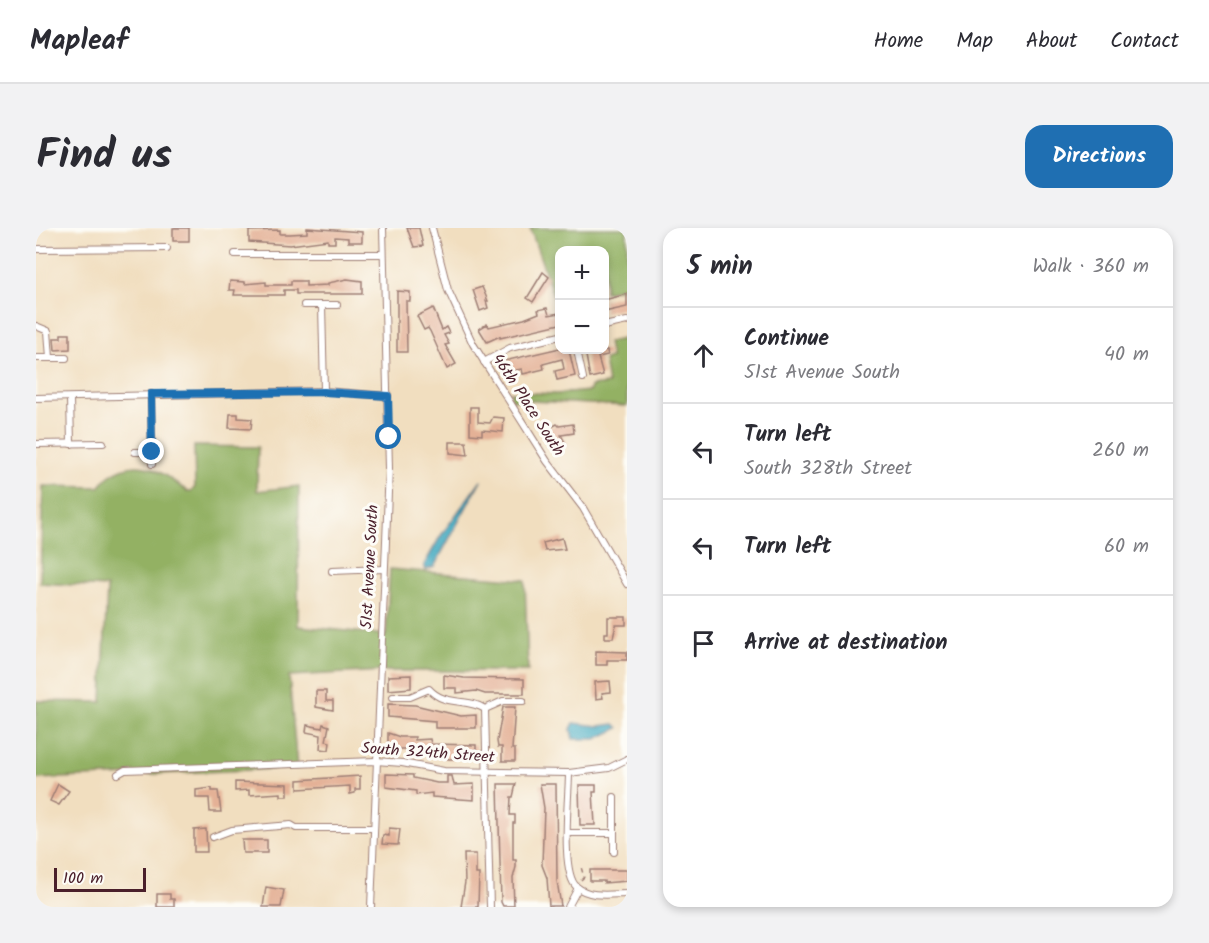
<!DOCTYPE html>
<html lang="en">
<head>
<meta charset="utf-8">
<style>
  :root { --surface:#fff; --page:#f2f2f3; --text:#2b2b33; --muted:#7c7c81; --line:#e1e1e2; --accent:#1f6fb2 }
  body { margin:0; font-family:Kalam,sans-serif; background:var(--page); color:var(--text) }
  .controls { position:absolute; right:18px; top:18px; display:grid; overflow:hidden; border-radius:12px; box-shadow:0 3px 9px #0003 }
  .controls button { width:54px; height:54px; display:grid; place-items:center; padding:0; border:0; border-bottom:2px solid var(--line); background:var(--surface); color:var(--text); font:30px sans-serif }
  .scale { position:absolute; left:18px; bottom:15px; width:92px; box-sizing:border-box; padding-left:6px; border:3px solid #4a1f2b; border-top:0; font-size:16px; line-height:21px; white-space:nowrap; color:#4a1f2b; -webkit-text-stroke:4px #fdfcf7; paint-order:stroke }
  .stop { position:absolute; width:18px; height:18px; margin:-14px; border:4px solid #1f6fb2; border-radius:50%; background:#fff }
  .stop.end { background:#1f6fb2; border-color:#fff; box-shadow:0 2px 6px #0008 }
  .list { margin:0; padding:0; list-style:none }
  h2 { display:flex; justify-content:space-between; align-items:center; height:78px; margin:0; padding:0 24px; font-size:26px }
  h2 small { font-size:20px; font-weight:400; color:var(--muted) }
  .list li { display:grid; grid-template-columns:39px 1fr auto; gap:18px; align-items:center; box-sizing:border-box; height:96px; padding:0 24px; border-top:2px solid var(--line) }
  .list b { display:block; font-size:22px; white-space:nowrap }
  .list p { margin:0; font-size:20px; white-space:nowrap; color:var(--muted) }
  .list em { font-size:20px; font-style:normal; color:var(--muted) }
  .icon { flex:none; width:33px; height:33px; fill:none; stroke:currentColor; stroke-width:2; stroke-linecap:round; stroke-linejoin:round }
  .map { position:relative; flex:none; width:591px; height:679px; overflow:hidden; border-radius:18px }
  header { display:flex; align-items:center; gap:36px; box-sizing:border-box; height:84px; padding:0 30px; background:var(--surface); border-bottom:2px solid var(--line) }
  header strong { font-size:28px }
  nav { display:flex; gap:33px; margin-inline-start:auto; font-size:21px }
  .intro { display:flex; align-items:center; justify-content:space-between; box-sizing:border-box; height:144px; padding:0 36px }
  h1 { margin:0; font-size:42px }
  .button { padding:15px 27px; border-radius:18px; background:var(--accent); color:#fff; font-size:21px; font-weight:700 }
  main { display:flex; gap:36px; padding:0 36px }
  aside { flex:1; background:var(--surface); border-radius:18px; box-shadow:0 3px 9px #0003 }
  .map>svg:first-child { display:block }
</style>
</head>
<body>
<header>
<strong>Mapleaf</strong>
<nav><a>Home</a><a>Map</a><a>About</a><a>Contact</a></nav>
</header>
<div class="intro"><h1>Find us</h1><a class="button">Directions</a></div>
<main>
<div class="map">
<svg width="591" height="679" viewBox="0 0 591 679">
  <rect width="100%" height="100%" fill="#fdfcf7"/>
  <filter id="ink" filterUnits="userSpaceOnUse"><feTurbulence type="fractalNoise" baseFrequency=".0167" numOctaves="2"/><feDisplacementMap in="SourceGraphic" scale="12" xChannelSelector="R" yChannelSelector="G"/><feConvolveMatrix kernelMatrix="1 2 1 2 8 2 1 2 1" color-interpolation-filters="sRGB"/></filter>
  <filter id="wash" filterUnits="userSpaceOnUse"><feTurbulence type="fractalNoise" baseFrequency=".008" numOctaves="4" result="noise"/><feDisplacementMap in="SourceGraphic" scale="24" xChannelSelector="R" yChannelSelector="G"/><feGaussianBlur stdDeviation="1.35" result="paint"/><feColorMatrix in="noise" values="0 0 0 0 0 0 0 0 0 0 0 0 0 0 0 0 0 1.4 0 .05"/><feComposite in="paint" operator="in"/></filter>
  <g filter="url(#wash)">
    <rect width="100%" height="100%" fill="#f1debf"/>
    <g fill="#93b164" stroke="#6e6848" stroke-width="1.5">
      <path d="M494 0H591V59L569 64 568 22H524L523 74 520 75Z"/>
      <path d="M591 110V178L476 172 474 164 520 166 554 163 555 158 572 156 568 132 575 130 572 114Z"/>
      <path d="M158 218 222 219 221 263 263 258 262 398 350 407 354 341 489 352 492 443H347L253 448 261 540 0 551V473L66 474 71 359 4 355 7 258 63 259C67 256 69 251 73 248 104 226 125 244 151 263H156L159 259Z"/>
    </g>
    <g fill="#3fa8bf" stroke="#446475" stroke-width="1.5">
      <path d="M445 252 398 339 390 342 388 337 404 309Z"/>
      <path d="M538 495 563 498 579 496 583 500 560 511H537L535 501Z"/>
    </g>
    <g id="blocks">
      <g fill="#e4b196">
        <rect x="137" y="0" width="16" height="13"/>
        <path d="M271 0 326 4V14H312V10L299 9V15H292V12L254 17 213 14V3L244 2V6H254L271 5Z"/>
        <path d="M371 0H383L387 18 378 19Z"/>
        <path d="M507 44 513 49 497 74 491 70Z"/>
        <path d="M311 51 326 53V66H260V62H248V67H198L199 62H193L194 53 209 54V56L230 54V57H255V53H270V58L292 57V55Z"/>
        <path d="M446 59 452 73H450L452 80 444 83 437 62Z"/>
        <path d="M361 63 374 64V73H370L371 124H361Z"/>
        <path d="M591 66V79L568 84V72Z"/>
        <path d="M397 80 406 102 410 99 413 105 408 107 413 116 409 117 420 136 411 141 394 103 392 100 388 102 381 88Z"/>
        <path d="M511 80 513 87 524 85V96L464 110V108L451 114 443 101 451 96 453 99 488 91 503 85 502 82Z"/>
        <path d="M25 106H34V121L19 122 18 110H25Z"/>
        <path d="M524 120 533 122 539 148 521 152 519 143 528 141 526 131 507 136 508 141 487 146 486 141 471 144 468 133Z"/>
        <path d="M549 122H571L572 127 562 129 567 147 554 150Z"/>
        <path d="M434 179H442V194L454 195 457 189 468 190 467 204 446 202V207L434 206Z"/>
        <path d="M194 186H202V190L216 191 215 201 193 200Z"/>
        <path d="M521 196 523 198 537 196 538 205 525 207 530 216 523 220 512 201Z"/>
        <path d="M414 214H430L432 227 414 225Z"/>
        <path d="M526 310 529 321 509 323 507 315Z"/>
        <path d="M572 389H590V397H580L577 410H569V405H572Z"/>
        <path d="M560 423 591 424V432H571V437H560Z"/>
        <path d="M375 447V460L352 462V448Z"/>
        <path d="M408 447 428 450 488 451V466H449L440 463 421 465V460H408Z"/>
        <path d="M574 453 575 464 566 465 567 470 560 471 559 454Z"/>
        <path d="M280 463H290V473H297V482L280 479Z"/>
        <path d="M352 476 379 477 425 488 440 487V500H399V493L352 489Z"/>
        <path d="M467 479H479L476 521H479V533H466V519H462L461 513Z"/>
        <path d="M287 496 293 498 290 513 294 514 293 522 284 521 285 507 270 504 271 497 286 500Z"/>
        <path d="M352 505 364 509H379V512L394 511 395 516 440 517V530L413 531 372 521H352Z"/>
        <path d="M350 546 377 547V550L401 555H411V548H416L418 557 438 556V572L396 569V565L380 567V563L350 559Z"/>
        <path d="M324 548V561H319V565L314 566V558L262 561V552Z"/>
        <path d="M199 554 252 556V568H245V565L213 567V562L199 563Z"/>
        <path d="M22 556 33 563 23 577 14 573Z"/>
        <path d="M462 556H480L477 569H475L474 587H479V595H477V632H480V639L477 650 478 678H467L465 674Z"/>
        <path d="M504 556H520L521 653 525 678H513L511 650 506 637 508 580Z"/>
        <path d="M543 557H560V564H557L559 597H544Z"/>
        <path d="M176 560V563H182L185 584H174L173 570H160V562Z"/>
        <path d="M353 600 364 601 362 617 346 616 347 607 353 608Z"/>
        <path d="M170 601 171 624H158V602Z"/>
        <path d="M206 612H231V625H207Z"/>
        <path d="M428 626H440V646H443L442 679H425L429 654Z"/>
        <path d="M554 642H591V653L568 655V653H554Z"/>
        <path d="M230 659 248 662 245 679H227Z"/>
        <path d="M121 666H134V671H138V679H121Z"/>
      </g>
    </g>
  </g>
  <g filter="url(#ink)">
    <use href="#blocks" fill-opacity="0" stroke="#9e7e75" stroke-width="1.5"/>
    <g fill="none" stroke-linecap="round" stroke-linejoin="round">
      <defs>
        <g id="minor">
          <path d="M396 0 412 62 437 116 511 233 547 280 591 356"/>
          <path d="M0 21 131 20"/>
          <path d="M199 26H347"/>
          <path d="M268 77H301"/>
          <path d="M286 77 288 163"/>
          <path d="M0 98 12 103 14 130"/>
          <path d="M568 98 591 93"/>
          <path d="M541 122 547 150"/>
          <path d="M0 130H30"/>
          <path d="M448 134 474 120 524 108"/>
          <path d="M115 166 116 236"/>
          <path d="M0 170 288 163 352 168"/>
          <path d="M34 170 35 216"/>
          <path d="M0 216 67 215"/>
          <path d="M99 224H116"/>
          <path d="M296 343 348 341"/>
          <path d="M357 469H374L393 461C409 479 430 469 449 481"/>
          <path d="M449 481 454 679"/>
          <path d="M449 481 467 473H487"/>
          <path d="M533 545C533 568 524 646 541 659 554 670 575 666 591 666"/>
          <path d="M82 546 89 542 340 533 366 535 408 543 533 545 573 540 591 531"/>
          <path d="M578 569V624"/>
          <path d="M532 605H578"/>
          <path d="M177 609 196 602 255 597 260 600H336"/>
          <path d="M335 679 353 240 347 0"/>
          <path d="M532 679 542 660"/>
        </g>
      </defs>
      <use href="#minor" stroke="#9e7e75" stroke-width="8"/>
      <path stroke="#9e7e75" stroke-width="1.5" stroke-dasharray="4.5 4.5" stroke-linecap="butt" d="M545 652 548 649 545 639"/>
      <use href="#minor" stroke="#fff" stroke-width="6"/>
    </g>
  </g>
  <g fill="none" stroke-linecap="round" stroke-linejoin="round" filter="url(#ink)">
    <path stroke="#1f6fb2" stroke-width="8" d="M116 224 115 166 288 164 352 168 353 209"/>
  </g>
  <g text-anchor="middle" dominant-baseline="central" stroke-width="6" stroke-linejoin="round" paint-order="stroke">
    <g font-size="16" fill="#4a1f2b" stroke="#fdfcf7">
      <text transform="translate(492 177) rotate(57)">46th Place South</text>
      <text transform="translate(334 339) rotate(-87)">51st Avenue South</text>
      <text transform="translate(392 525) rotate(4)">South 324th Street</text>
    </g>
  </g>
</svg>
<div class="controls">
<button>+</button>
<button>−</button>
</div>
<div class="scale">100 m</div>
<div class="stop" style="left:353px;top:209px"></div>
<div class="stop end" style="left:116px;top:224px"></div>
</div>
<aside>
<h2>5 min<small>Walk · 360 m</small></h2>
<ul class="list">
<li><svg class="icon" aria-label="ahead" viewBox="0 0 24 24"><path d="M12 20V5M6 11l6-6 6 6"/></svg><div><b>Continue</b><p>51st Avenue South</p></div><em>40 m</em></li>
<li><svg class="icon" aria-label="left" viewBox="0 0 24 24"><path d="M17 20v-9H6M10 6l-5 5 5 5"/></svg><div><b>Turn left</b><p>South 328th Street</p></div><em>260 m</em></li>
<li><svg class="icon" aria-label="left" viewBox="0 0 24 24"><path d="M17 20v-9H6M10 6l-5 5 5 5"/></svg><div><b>Turn left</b></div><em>60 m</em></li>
<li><svg class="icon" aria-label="arrive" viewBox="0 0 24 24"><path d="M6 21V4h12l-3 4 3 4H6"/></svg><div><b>Arrive at destination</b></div></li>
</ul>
</aside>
</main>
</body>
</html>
